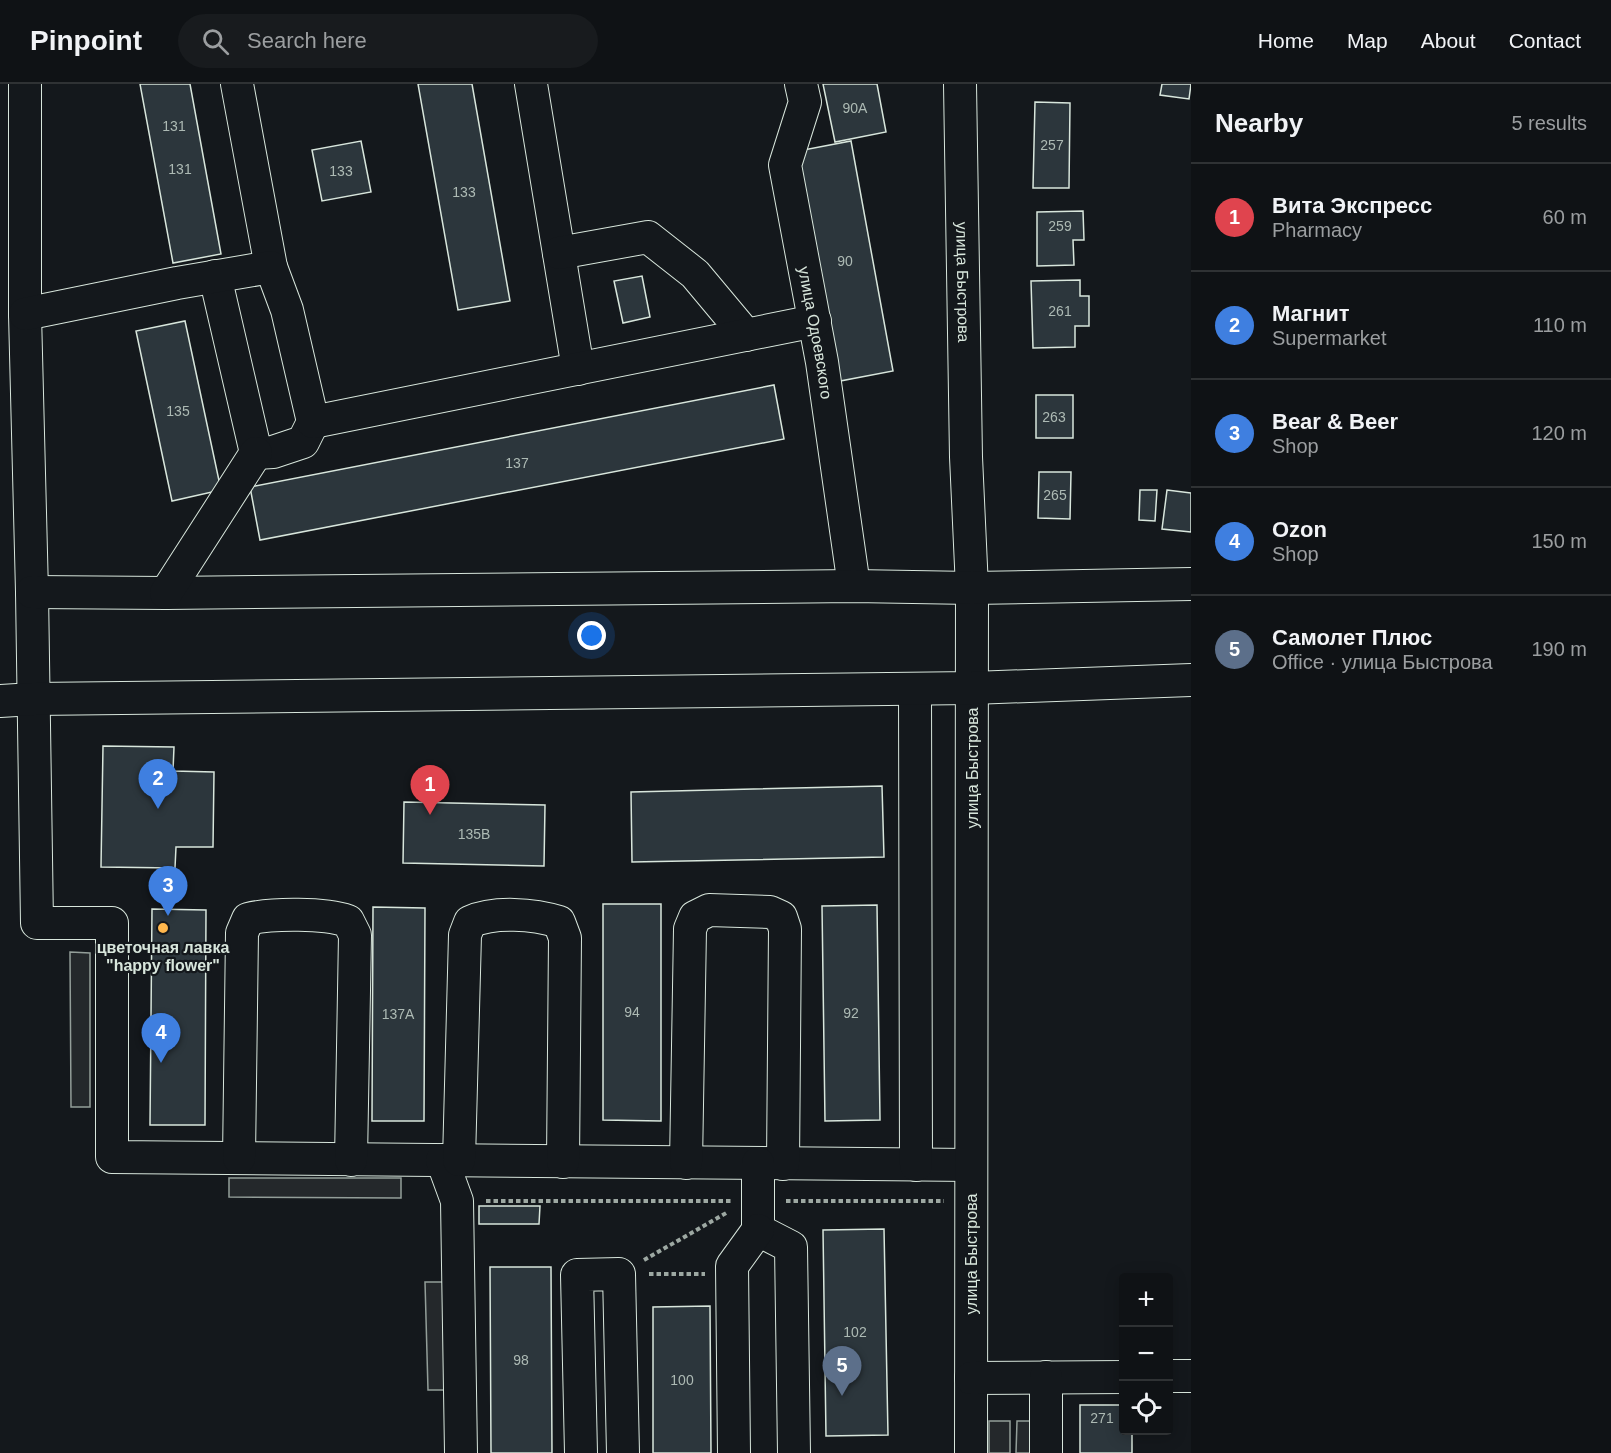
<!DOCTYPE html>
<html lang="en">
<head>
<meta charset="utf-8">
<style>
  :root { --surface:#0f1215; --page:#181b1e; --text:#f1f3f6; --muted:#9b9ea0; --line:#2f3234; --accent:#ffb74d }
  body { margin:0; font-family:Arial,sans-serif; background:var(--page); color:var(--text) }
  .controls { position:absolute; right:18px; bottom:18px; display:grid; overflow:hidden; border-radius:6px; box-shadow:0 3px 15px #0003 }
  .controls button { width:54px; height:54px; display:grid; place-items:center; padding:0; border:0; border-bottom:2px solid var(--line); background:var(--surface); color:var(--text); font:30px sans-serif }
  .you { position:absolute; left:592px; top:552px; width:21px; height:21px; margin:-15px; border:4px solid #fff; border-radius:50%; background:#1a73e8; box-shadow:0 0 0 9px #1a73e833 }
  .badge { display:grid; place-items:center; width:39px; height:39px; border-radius:50%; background:var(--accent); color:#fff; font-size:20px; font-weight:700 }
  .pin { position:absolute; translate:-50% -50px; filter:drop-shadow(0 2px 3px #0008) }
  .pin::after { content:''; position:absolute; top:32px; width:21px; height:18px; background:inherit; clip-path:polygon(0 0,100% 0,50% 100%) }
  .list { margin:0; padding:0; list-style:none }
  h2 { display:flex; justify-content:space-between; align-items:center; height:78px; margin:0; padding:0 24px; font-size:26px }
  h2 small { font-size:20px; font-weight:400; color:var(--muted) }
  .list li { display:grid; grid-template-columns:39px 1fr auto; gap:18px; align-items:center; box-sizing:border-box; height:108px; padding:0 24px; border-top:2px solid var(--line) }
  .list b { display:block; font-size:22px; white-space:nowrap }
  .list p { margin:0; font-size:20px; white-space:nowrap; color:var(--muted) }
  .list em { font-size:20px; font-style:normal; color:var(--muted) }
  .icon { flex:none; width:33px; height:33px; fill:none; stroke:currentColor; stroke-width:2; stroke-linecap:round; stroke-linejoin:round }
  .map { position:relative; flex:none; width:1191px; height:1369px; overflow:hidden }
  header { display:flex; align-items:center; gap:36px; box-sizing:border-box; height:84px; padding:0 30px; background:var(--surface); border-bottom:2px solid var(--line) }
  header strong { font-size:28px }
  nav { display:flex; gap:33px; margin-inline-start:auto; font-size:21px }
  .search { width:420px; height:54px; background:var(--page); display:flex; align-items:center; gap:15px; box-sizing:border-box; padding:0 21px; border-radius:33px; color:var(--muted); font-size:22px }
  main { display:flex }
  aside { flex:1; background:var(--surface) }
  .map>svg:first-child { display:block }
</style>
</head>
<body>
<header>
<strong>Pinpoint</strong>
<div class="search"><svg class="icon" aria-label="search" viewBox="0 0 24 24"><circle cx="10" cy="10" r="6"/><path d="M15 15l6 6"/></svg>Search here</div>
<nav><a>Home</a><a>Map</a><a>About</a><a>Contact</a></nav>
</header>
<main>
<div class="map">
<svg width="1191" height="1369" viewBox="0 0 1191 1369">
  <rect width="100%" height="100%" fill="#14181c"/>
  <g fill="#24282b" stroke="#939e99" stroke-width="1.5">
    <path d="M70 868 90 869V1023H71Z"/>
    <path d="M229 1094H401V1114L229 1113Z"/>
    <path d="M425 1198H445L447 1306H428Z"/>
    <rect x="989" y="1337" width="21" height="32"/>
    <path d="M1017 1337H1037V1369H1016Z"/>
  </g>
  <g fill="#2c363c" stroke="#d8e6dc" stroke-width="1.5">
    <path d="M140 0H190L221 170 173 179Z"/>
    <path d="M418 0H472L510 217 458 226Z"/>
    <path d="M823 0H877L886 48 835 58Z"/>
    <path d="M1162 0H1191L1189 15 1160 11Z"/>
    <path d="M1035 18 1070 19 1069 104H1033Z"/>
    <path d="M361 57 371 108 322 117 312 66Z"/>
    <path d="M851 57 893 287 840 297 798 67Z"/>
    <path d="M1083 127 1084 156H1073L1074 181 1037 182V128Z"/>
    <path d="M642 192 650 233 623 239 614 197Z"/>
    <path d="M1080 196V212H1089V242H1075V263L1033 264 1031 197Z"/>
    <path d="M185 237 221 406 172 417 136 247Z"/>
    <path d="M774 301 784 355 260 456 250 403Z"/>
    <rect x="1036" y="311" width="37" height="43"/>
    <path d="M1039 388H1071L1070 435 1038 434Z"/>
    <path d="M1140 406H1157L1155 437 1139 436Z"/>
    <path d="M1167 406 1191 409V448L1162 445Z"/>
    <path d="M103 662 174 663 173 687 214 688 213 763H176L175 784 101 783Z"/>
    <path d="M882 702 884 773 632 778 631 708Z"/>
    <path d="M404 718 545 721 544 782 403 779Z"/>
    <path d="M603 820H661V1037L603 1036Z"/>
    <path d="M877 821 880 1036 825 1037 822 822Z"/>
    <path d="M373 823 425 824 424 1037H372Z"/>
    <path d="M152 825 206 826 205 1041H150Z"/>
    <path d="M479 1122H540L539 1140H479Z"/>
    <path d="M884 1145 888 1351 826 1352 823 1146Z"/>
    <path d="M490 1183H551L552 1369H491Z"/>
    <path d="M710 1222 711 1369H653V1223Z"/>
    <path d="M1080 1321H1124V1346H1132V1369H1080Z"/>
  </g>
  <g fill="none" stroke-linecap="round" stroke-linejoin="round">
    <defs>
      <g id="minor">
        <path d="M25 0V230L32 508 37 839H112V1073L971 1081"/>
        <path d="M237 0 271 183"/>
        <path d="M531 0 578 285"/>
        <path id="s1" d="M801 0 805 18 785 81 822 278 854 502"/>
        <path id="s2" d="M960 0 966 373 972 504 971 1369"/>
        <path d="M559 169 648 153 695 190 746 251"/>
        <path d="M215 192 256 369 273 368 303 358 313 338"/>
        <path d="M25 230 177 199 271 183 287 226 313 338 815 237"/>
        <path d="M32 508 166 509 854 502 972 504 1191 500"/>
        <path d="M166 509 256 369"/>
        <path d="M915 605 916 1081"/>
        <path d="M0 617 33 615 972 604 1191 596"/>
        <path d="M239 1074 242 849 248 835C272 829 325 829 348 837L355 851 351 1076"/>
        <path d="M442 1076 457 1117 461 1369"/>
        <path d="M459 1076 465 851 470 838C494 827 534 830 559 838L565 854 563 1078"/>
        <path d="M686 1079 690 845 695 833 709 826 770 828 781 833 785 845 783 1080"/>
        <path d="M758 1079V1146L791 1163 794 1369"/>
        <path d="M1168 1292H1191"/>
        <path d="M971 1294 1124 1293"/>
        <path d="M581 1369 577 1191 619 1190 623 1369"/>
        <path d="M734 1369 732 1182 758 1146"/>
        <path d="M1046 1369V1293"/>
      </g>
    </defs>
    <use href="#minor" stroke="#d8e6dc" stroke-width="34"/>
    <g stroke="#9da8a2" stroke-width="4" stroke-dasharray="4.5 3" stroke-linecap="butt">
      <path d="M486 1117H731"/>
      <path d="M786 1117H944"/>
      <path d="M644 1176 728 1128"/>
      <path d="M649 1190H705"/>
    </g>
    <use href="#minor" stroke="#14181c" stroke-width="32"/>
  </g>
  <circle fill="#ffb74d" stroke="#14181c" stroke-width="2" cx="163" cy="844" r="6"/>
  <g text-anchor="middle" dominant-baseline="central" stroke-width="4.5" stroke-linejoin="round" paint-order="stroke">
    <g font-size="14" fill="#adbab4">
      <text x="855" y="24">90А</text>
      <text x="174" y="42">131</text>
      <text x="1052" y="61">257</text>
      <text x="180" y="85">131</text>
      <text x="341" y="87">133</text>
      <text x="464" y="108">133</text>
      <text x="1060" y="142">259</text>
      <text x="845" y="177">90</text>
      <text x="1060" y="227">261</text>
      <text x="178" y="327">135</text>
      <text x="1054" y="333">263</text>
      <text x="517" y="379">137</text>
      <text x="1055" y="411">265</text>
      <text x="474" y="750">135В</text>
      <text x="632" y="928">94</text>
      <text x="851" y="929">92</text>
      <text x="398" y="930">137А</text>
      <text x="855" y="1248">102</text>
      <text x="521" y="1276">98</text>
      <text x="682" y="1296">100</text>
      <text x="1102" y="1334">271</text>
    </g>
    <g font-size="16" fill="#d8e6dc" stroke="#14181c">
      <text stroke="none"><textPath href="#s2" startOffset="198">улица Быстрова</textPath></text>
      <text stroke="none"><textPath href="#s1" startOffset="255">улица Одоевского</textPath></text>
      <text transform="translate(972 684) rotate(-90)">улица Быстрова</text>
      <text transform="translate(971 1170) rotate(-90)">улица Быстрова</text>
    </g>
    <g font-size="16" font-weight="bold" fill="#d8e6dc" stroke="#14181c">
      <text x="163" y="863">цветочная лавка<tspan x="163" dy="18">"happy flower"</tspan></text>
    </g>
  </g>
</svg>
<div class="controls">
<button>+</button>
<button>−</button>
<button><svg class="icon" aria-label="locate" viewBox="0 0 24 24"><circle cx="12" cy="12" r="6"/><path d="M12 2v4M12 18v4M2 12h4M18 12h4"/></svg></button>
</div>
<div class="you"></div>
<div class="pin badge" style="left:430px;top:731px;background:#e0444e">1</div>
<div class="pin badge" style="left:158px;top:725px;background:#3f7fe0">2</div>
<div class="pin badge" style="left:168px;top:832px;background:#3f7fe0">3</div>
<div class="pin badge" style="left:161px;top:979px;background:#3f7fe0">4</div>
<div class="pin badge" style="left:842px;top:1312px;background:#5c6f8a">5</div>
</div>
<aside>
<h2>Nearby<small>5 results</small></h2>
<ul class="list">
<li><span class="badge" style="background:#e0444e">1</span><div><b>Вита Экспресс</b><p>Pharmacy</p></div><em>60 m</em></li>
<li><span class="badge" style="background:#3f7fe0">2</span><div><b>Магнит</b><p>Supermarket</p></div><em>110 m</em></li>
<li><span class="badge" style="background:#3f7fe0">3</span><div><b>Bear &amp; Beer</b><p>Shop</p></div><em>120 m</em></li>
<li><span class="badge" style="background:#3f7fe0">4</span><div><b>Ozon</b><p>Shop</p></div><em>150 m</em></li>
<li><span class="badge" style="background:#5c6f8a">5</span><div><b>Самолет Плюс</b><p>Office · улица Быстрова</p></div><em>190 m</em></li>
</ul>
</aside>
</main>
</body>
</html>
